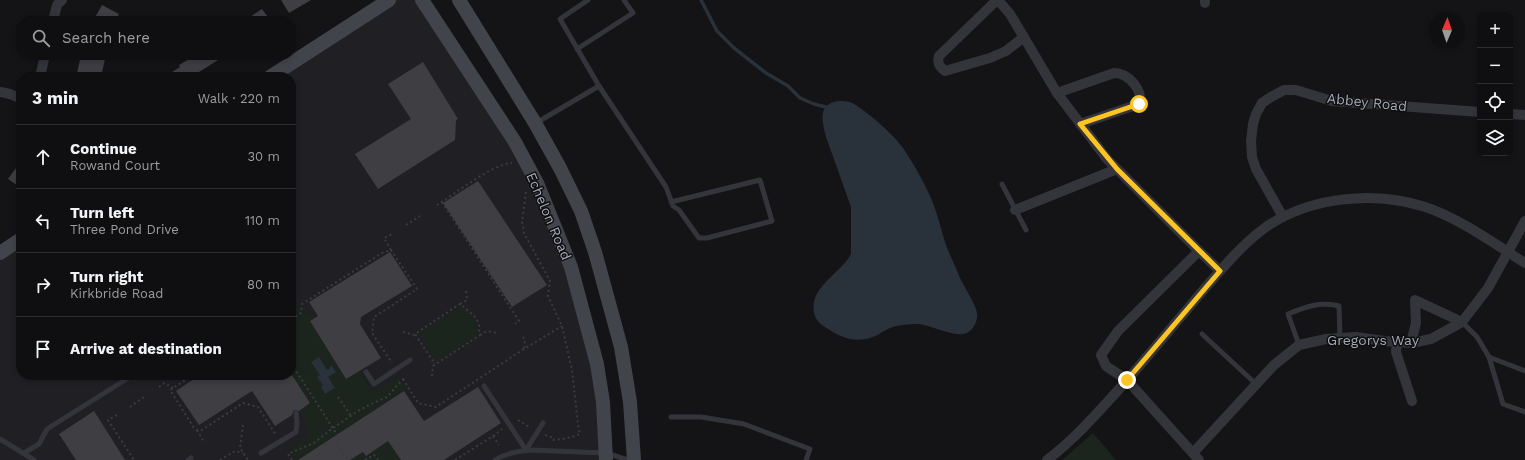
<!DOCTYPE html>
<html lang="en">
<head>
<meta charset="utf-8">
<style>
  :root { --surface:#0f0e10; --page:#181719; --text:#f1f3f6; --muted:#9b9c9f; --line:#2f2e30 }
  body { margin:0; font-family:"Work Sans",sans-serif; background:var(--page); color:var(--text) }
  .controls { position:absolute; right:12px; top:12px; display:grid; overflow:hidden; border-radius:8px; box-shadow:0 2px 6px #0003 }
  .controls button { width:36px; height:36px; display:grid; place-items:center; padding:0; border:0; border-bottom:1px solid var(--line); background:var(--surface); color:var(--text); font:20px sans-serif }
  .compass { position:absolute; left:1429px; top:12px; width:36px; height:36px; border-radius:50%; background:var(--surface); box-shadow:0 2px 6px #0003; rotate:2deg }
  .stop { position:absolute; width:12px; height:12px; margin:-9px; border:3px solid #fdc424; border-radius:50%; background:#fff }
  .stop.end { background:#fdc424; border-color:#fff; box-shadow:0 1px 4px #0008 }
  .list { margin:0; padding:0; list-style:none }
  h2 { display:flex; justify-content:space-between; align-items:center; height:52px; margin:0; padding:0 16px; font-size:17px }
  h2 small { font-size:13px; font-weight:400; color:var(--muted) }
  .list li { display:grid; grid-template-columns:26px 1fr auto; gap:12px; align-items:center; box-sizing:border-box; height:64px; padding:0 16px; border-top:1px solid var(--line) }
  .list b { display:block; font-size:15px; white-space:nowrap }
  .list p { margin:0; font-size:13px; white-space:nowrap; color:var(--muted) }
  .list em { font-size:13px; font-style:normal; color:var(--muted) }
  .icon { flex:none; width:22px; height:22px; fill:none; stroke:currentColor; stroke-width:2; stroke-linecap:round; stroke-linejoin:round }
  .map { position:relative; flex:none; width:1525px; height:460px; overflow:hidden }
  .search { position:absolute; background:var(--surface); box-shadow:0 2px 6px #0003; left:16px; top:16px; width:280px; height:44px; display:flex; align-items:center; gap:10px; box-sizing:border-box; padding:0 14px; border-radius:16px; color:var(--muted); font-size:15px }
  .panel { position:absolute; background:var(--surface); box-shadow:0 2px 6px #0003; left:16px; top:72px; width:280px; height:308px; border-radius:16px }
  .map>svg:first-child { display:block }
</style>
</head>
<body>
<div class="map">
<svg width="1525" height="460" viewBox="0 0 1525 460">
  <rect width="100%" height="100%" fill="#141315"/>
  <path fill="#201f23" d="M389 0H422L537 183 597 364 606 460H0V253L21 239V375H291V77H270Z"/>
  <g fill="#1b241d">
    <path d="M298 304 303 312 313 314 315 318 310 321 346 379 360 371 368 385 375 389 382 387 398 377 408 391 406 393 404 391 370 413 401 460H343L329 440 298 460H296L289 449C296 444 313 436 307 425 305 420 301 416 298 411L310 403 291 373V308Z"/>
    <path d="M460 306 468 311 477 325 478 335 436 363 418 334Z"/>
    <path d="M1093 433 1116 460H1062Z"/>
  </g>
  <g fill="#29313a">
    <path d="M839 101C845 101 849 101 854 104 868 112 894 135 903 148 913 163 923 180 930 196 937 211 941 229 946 245 950 256 956 267 960 278 964 286 977 307 977 313 978 319 975 326 971 330 960 342 931 324 917 324 908 324 898 325 890 328 882 332 874 338 865 339 853 342 838 336 828 329 823 326 817 322 815 316 806 288 840 275 851 254V207L826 137C822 120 817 104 839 101Z"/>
    <path d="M319 357 327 370 330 368V366L331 365 336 372 328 377 335 388 325 394 321 387 323 385 317 377 320 375 311 362Z"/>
  </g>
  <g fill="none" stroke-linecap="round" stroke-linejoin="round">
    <path stroke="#29313a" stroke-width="3.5" d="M701 0 717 31 734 48 766 73 788 86 800 98 814 104 830 108"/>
  </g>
  <g fill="#3e3e43">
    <path d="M281 0H311L289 13Z"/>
    <path d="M102 5 119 14 115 21H93Z"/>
    <path d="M262 9 271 21H244Z"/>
    <path d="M81 55H96L95 57 105 59 101 77 77 73Z"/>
    <path d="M196 55H226L191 77H164L180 67 179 65Z"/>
    <path d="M423 62 458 119 456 120 455 140 378 189 355 154 411 119 388 84Z"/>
    <path d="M21 161V188L8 179Z"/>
    <path d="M478 181 547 285 512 307 443 203Z"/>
    <path d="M390 252 412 286 361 317 360 324 381 358 346 379 310 321 318 316 309 302Z"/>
    <path d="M200 375H292L310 403 299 411 294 410 292 415 275 426 252 391 199 425 176 391Z"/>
    <path d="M478 387 501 423 444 460H401L388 441 366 456 363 452 350 460H298L404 391 424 421Z"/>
    <path d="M94 411 125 460H76L59 434Z"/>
  </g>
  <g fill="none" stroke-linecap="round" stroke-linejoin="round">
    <g stroke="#3a3c42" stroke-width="2" stroke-dasharray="2 3" stroke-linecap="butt">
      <path d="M526 192 522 222 524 233 550 281 548 296 562 326 572 370 578 425 580 434C571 438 562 439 552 440L551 437 545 435"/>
      <path d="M442 202 519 321 515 324"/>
      <path d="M437 205C455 194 492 164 512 163"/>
      <path d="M406 225 420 216"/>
      <path d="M391 250 384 238 392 234"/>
      <path d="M460 304 467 300 466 290"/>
      <path d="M291 319 301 313 302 304 382 253 391 250 417 289 374 317 372 333 392 363"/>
      <path d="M403 332 415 335"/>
      <path d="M480 335 487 331 497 333"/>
      <path d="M523 337 525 340 524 349"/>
      <path d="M291 363 341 441 336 444 348 460 353 456 356 460"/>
      <path d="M193 375 170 390 194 428 197 430H202L243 403 258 407 276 435"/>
      <path d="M432 376 433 366 480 335C478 331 480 329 479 325 477 316 467 310 460 304L415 334 435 364"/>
      <path d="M403 379 418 403 436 407 524 349 562 326"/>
      <path d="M159 387 164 383 173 388"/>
      <path d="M338 397 351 416"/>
      <path d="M130 407 144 397"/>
      <path d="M117 415 108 420 134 460"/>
      <path d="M518 420 531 428"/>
      <path d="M243 425 240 448 248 460"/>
      <path d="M197 430 204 442"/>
      <path d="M493 436 502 429"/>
      <path d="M220 460 235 451 243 453"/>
      <path d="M292 460 288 454 314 443 333 428 358 411 371 404 387 397 403 379 401 377"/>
      <path d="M365 460 374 455 378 460"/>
      <path d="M455 460 493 436 499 445"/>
    </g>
    <g stroke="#34353b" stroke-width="5">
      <path d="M588 0 560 19 599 86 666 187 673 206 679 210 699 238H707L772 221 760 180 671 202"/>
      <path d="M577 49 633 13 624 0"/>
      <path d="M536 123 599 86"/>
      <path d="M1002 184 1026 230"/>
      <path d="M1462 322 1477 337 1489 357 1503 404 1525 412"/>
      <path d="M1202 334 1256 384"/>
      <path d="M1299 345 1288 314C1305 307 1321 301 1339 306L1340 338"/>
      <path d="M1489 357 1525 371"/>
      <path d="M366 372 374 384 410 360"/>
      <path d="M484 386 526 450 543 423"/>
      <path d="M671 417H701L744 424 810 449 806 460"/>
      <path d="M0 439 34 460"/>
      <path d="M24 453 39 444 47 429 133 375"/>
      <path d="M261 453 296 432 297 423 296 413"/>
      <path d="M188 460 191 458"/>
      <path d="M495 460C506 453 518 451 531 450L606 453 628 460"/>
    </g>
    <g stroke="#34353b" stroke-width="10">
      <path d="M997 0 939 56C937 63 939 66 945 71L990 58 1006 51 1024 37"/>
      <path d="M998 0 1010 14 1057 93 1107 159 1199 251 1220 271"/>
      <path d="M1205 0V3"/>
      <path d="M53 21 57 5 62 0"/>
      <path d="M40 77 45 55"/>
      <path d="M0 92 10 94 21 99"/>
      <path d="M1057 93 1114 73C1128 73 1144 90 1139 104L1080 124"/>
      <path d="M1510 114 1525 115"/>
      <path d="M1015 210 1117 169"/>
      <path d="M1283 217 1256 169 1252 157 1251 141 1253 124 1256 114 1262 103 1271 97 1284 90H1296L1332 101 1480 112"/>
      <path d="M1199 251 1118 331 1101 355 1106 366 1127 380 1199 460"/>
      <path d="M1397 342 1396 352 1412 401"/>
      <path d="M1411 343 1416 323 1415 300 1462 322"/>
      <path d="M1193 453 1274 365 1299 345 1326 339 1356 337 1384 341 1411 343 1431 339 1462 322 1488 288 1525 221"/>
      <path d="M1047 460C1075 439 1098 412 1122 386 1148 356 1174 325 1200 294 1220 271 1241 245 1266 227 1310 197 1372 191 1422 206 1456 216 1495 244 1525 263"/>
    </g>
    <g stroke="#42444b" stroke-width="14">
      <path d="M422 0 515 142 537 183 571 267 597 364 603 402 606 460"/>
      <path d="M459 0 535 123 560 168 581 211 595 252 621 347 630 402 634 460"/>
      <path d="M270 77 389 0"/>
      <path d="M0 253 21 239"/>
    </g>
  </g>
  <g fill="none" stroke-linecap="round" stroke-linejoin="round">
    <path stroke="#fdc424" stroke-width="5" d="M1127 380 1220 271 1117 169 1080 124 1139 104"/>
  </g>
  <g text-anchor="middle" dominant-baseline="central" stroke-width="3" stroke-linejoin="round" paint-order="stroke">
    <g font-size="14" fill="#a4a9b7" stroke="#0f0f10">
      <text transform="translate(1367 102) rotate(6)">Abbey Road</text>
      <text transform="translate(549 216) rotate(67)">Echelon Road</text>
      <text x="1373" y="340">Gregorys Way</text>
    </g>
  </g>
</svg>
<div class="controls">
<button>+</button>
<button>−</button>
<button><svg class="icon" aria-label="locate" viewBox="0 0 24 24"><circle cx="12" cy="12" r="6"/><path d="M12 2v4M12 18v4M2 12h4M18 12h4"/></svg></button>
<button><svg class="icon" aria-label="layers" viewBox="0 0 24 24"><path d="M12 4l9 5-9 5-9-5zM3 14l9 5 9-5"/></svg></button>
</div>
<svg class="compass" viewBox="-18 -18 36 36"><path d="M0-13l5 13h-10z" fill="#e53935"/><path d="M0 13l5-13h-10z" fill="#9b9c9f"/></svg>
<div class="stop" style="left:1139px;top:104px"></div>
<div class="stop end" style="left:1127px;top:380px"></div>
<div class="search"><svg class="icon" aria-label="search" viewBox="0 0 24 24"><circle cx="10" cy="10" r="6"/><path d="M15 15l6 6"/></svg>Search here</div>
<section class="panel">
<h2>3 min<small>Walk · 220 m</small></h2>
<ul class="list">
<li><svg class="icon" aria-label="ahead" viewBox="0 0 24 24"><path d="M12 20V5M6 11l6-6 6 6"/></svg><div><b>Continue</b><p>Rowand Court</p></div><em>30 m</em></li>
<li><svg class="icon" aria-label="left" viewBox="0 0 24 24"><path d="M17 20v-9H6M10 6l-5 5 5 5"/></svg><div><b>Turn left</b><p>Three Pond Drive</p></div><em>110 m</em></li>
<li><svg class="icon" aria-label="right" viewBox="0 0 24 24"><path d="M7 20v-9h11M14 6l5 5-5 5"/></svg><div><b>Turn right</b><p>Kirkbride Road</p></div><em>80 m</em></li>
<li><svg class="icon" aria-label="arrive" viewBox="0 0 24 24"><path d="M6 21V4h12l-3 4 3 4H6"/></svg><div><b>Arrive at destination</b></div></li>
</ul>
</section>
</div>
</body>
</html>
